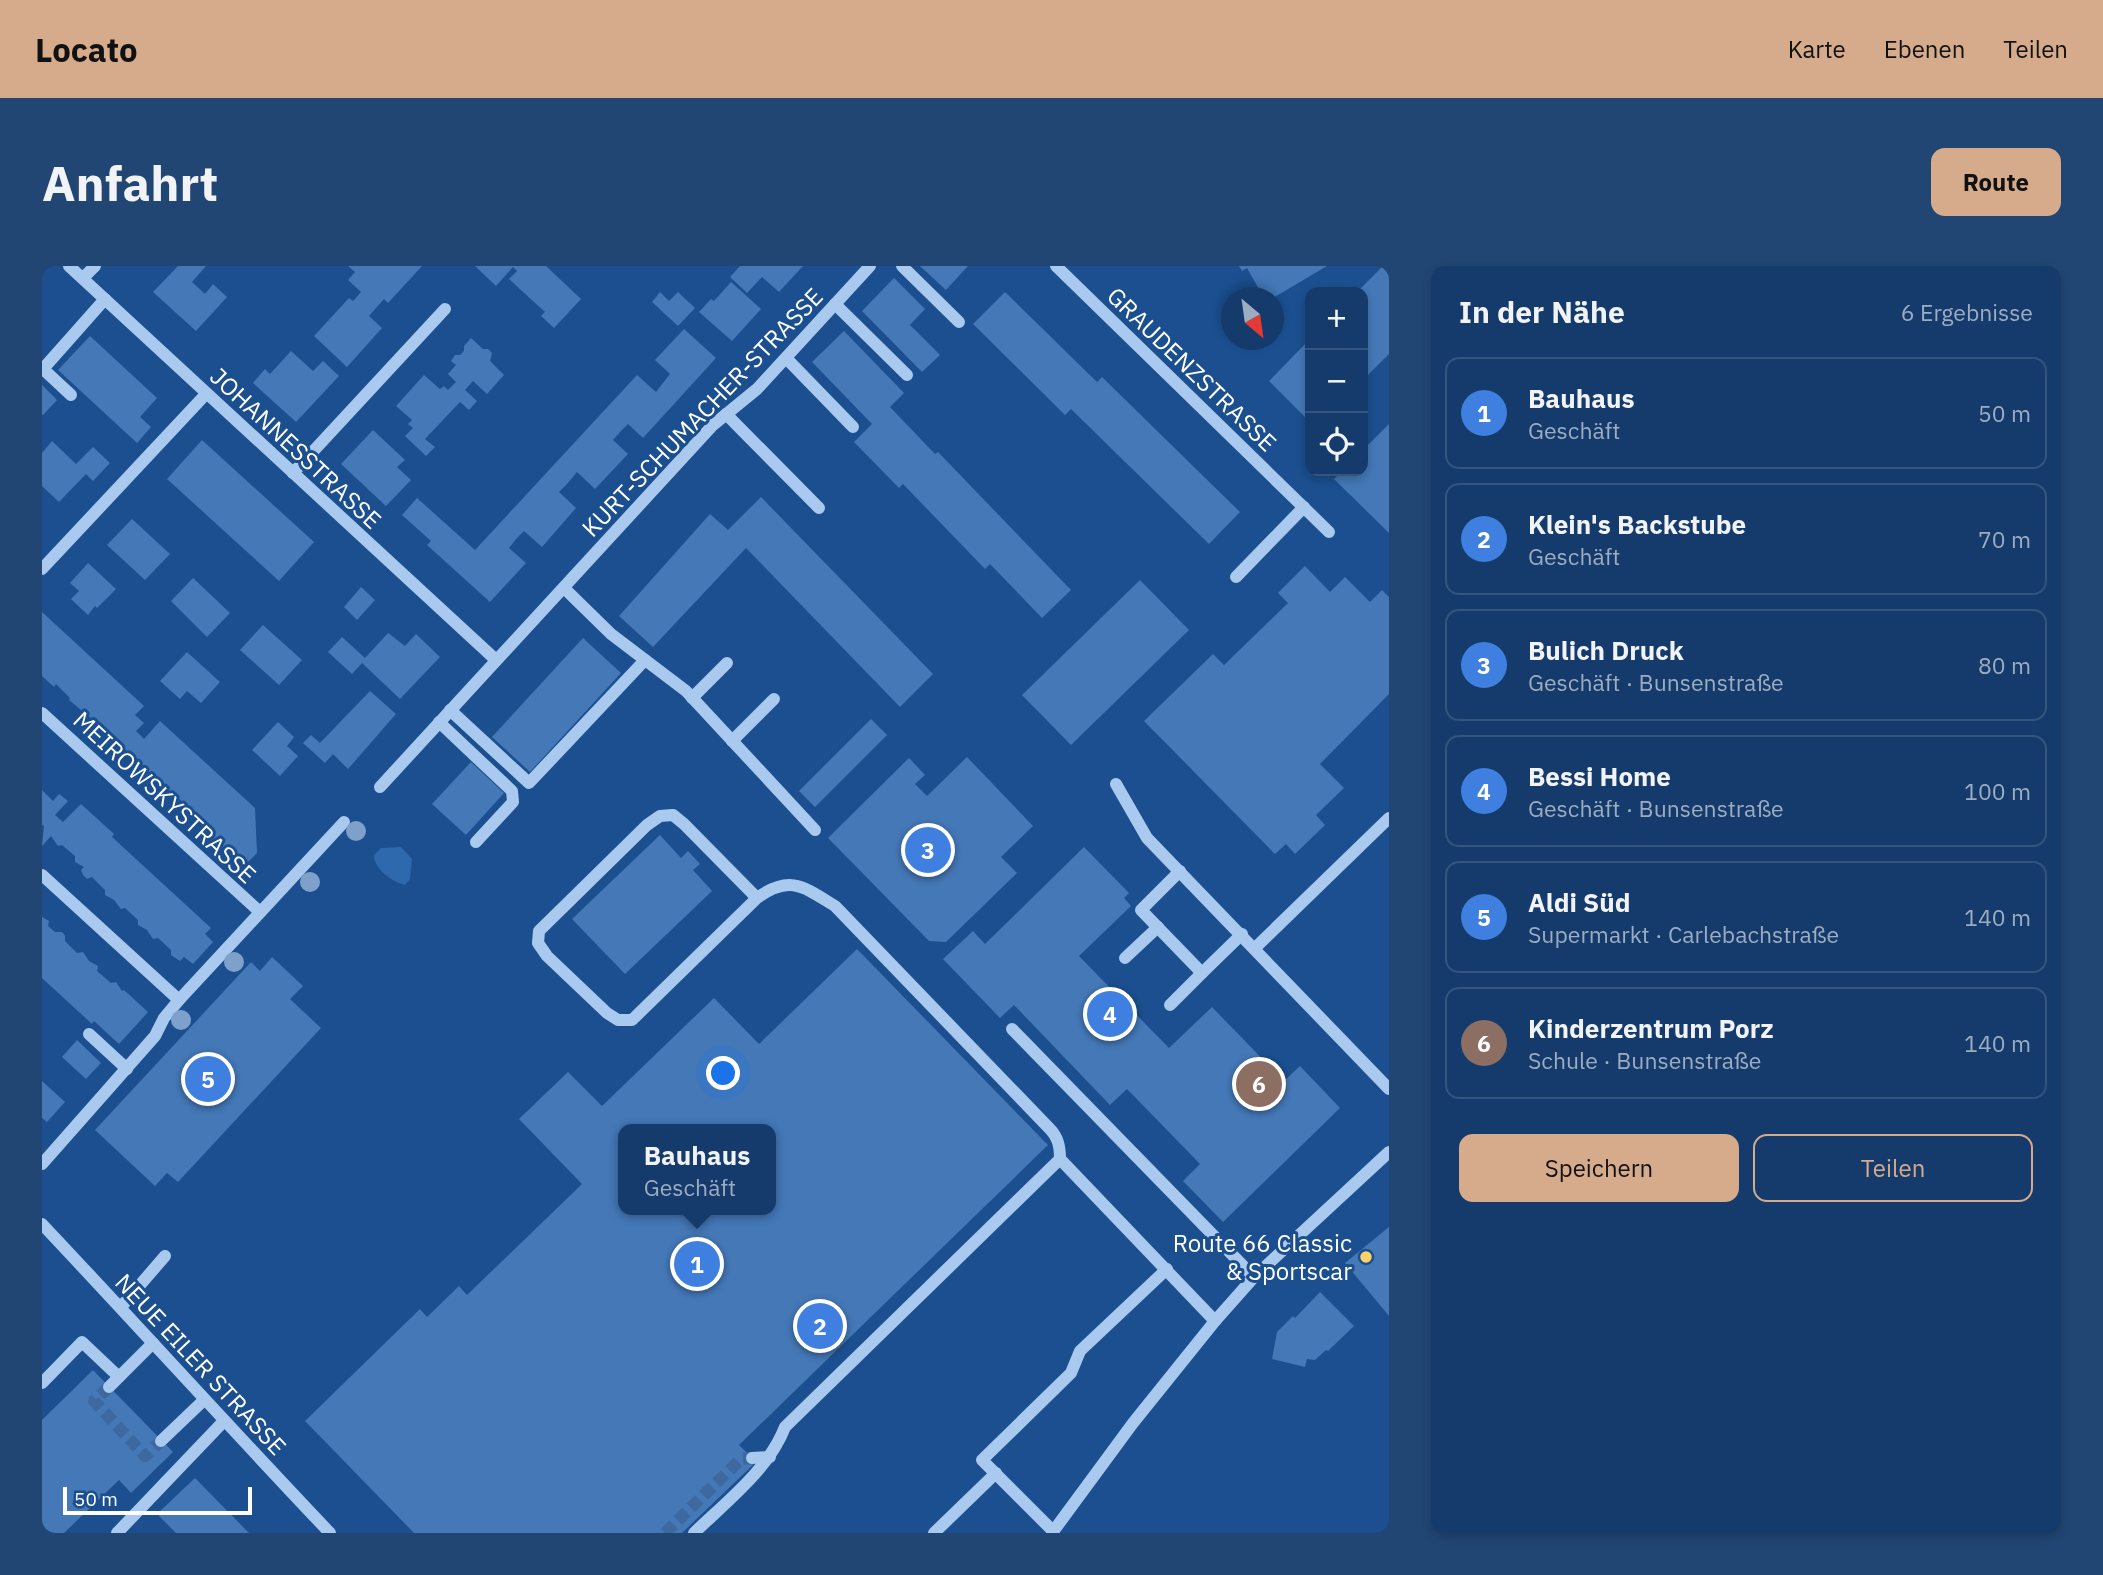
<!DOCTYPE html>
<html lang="de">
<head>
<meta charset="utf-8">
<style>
  :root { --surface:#143b6b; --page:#214673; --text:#f1f3f6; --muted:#9dadc1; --line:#33557e; --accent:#d6ab8b }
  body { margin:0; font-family:"IBM Plex Sans",sans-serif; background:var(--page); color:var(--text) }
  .controls { position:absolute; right:21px; top:21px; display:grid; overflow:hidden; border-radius:14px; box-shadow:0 4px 10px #0003 }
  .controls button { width:63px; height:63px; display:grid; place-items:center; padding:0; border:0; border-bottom:2px solid var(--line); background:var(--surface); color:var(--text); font:35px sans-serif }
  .compass { position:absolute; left:1179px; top:21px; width:63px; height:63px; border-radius:50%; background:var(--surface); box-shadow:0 4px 10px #0003; rotate:151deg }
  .scale { position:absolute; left:21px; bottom:18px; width:189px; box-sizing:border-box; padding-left:7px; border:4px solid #fff; border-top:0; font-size:19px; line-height:24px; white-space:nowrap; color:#fff; -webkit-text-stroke:5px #1b4f8f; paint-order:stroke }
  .you { position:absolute; left:682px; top:808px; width:24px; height:24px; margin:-18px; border:5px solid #fff; border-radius:50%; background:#1a73e8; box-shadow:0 0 0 10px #1a73e833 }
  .badge { display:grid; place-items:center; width:46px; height:46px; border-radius:50%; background:var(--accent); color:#fff; font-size:23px; font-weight:700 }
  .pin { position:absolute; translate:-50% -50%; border:4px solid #fff; box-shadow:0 2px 7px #0006 }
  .popup { position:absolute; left:576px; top:858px; width:158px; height:91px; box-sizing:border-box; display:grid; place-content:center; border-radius:14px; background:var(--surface); filter:drop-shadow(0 2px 5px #0005); font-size:23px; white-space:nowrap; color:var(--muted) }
  .popup b { font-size:26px; color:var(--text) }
  .popup::after { content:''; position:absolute; left:50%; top:100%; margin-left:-14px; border:14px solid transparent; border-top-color:var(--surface) }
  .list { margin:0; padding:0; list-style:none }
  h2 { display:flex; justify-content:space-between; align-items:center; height:91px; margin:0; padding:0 28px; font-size:30px }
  h2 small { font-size:23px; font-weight:400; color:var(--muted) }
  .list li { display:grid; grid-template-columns:46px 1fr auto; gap:21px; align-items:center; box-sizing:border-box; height:112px; margin:0 14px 14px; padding:0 14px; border:2px solid var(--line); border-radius:14px }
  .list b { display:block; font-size:26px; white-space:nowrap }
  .list p { margin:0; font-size:23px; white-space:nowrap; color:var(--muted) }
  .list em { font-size:23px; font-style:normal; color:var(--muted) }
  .actions { display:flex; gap:14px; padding:21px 28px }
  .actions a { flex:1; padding:16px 0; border:2px solid var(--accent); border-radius:14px; text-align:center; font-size:24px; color:var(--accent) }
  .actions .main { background:var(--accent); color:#111 }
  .icon { flex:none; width:38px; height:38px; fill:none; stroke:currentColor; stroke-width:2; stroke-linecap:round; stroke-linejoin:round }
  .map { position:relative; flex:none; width:1347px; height:1267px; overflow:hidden; border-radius:14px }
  header { display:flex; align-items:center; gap:42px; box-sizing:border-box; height:98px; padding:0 35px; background:var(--accent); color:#111 }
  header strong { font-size:33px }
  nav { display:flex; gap:38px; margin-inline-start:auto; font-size:24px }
  .intro { display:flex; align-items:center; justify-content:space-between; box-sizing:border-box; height:168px; padding:0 42px }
  h1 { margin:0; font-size:49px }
  .button { padding:18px 32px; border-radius:14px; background:var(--accent); color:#111; font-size:24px; font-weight:700 }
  main { display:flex; gap:42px; padding:0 42px }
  aside { flex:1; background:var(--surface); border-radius:14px; box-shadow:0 4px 10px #0003 }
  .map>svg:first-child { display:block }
</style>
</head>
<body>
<header>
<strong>Locato</strong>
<nav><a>Karte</a><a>Ebenen</a><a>Teilen</a></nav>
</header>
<div class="intro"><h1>Anfahrt</h1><a class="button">Route</a></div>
<main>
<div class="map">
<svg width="1347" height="1267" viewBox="0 0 1347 1267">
  <rect width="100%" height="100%" fill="#1b4f8f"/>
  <path fill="#2e69ad" d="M359 581 370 593 368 613 363 619C350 616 332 603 332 589L339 582Z"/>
  <g fill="#4478b7" fill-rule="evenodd">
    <path d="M136 0H164L150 16 163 28 171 18 185 31 154 65 111 26Z"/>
    <path d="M306 0H380L346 37 342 33 327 50 340 62 305 101 272 70 307 32 311 35 319 26 306 14 313 6Z"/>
    <path d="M433 0H504L539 33 512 62 499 50 503 46 467 13 475 5 471 1 454 20Z"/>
    <path d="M698 0H761L737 26 720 11 705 27 688 11Z"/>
    <path d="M878 0H926L904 24Z"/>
    <path d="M1197 0H1285L1231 32H1222L1205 2 1200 5Z"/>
    <path d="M1341 0H1347V88L1321 114V26H1315Z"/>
    <path d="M852 12 883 43 868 59 898 89 880 106 820 45Z"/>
    <path d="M689 16 719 43 690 75 657 46 669 33 672 35Z"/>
    <path d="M618 26 627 35 636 26 653 42 636 60 610 36Z"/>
    <path d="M963 26 1055 116 1060 111 1198 246 1167 278 1029 143 1023 149 931 58Z"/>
    <path d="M642 63 674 92 601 172 586 158 579 165 571 174 586 188 553 223 535 206 525 218 517 226 534 242 500 281 482 265 474 273 467 282 484 297 448 336 385 279 389 275 360 249 375 232 433 284 595 109 614 126 628 108 613 94Z"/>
    <path d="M802 65 862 127 848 141 893 188 896 186 1029 324 1000 352 948 298 943 303 861 218 857 222 812 176 830 158 770 96Z"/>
    <path d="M48 70 115 132 98 151 109 161 95 177 16 104Z"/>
    <path d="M429 72 441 83H446L450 87 448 95 462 109 445 128 431 115 423 124 435 135 427 144 418 136 383 173 393 181 384 190 363 170 371 162 366 158 370 154 354 140 382 109 398 123 402 120 406 124 414 116 406 108 414 99 409 95 413 89H418L422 85V80Z"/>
    <path d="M1268 73V156L1227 115Z"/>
    <path d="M249 85 271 105 281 95 297 110 254 156 211 117 223 103 228 108Z"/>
    <path d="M0 119 15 134 1 149 0 148Z"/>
    <path d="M1347 158V267L1292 213 1300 205H1321V184Z"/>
    <path d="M331 164 363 194 355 201 369 214 344 240 299 198Z"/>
    <path d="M160 174 272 276 237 315 125 213Z"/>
    <path d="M10 175 34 198 51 181 68 197 51 215 44 208 17 236 0 220V187Z"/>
    <path d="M719 231 891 408 858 441 704 282 611 381 577 350 668 248 686 264Z"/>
    <path d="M90 253 128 288 103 314 65 279Z"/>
    <path d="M46 297 74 323 55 342 53 340 46 349 29 333 37 325 28 317Z"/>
    <path d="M1263 300 1288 326 1303 311 1328 336 1340 324 1347 331V428L1278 498 1302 522 1274 549 1283 559 1253 588 1244 578 1233 588 1102 455 1171 388 1182 399 1246 337 1236 327Z"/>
    <path d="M151 312 188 347 165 371 129 335Z"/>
    <path d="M1098 314 1147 364 1029 479 980 429Z"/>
    <path d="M319 321 333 334 315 354 302 341Z"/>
    <path d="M0 346 102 440 93 449 102 457 94 465 102 473 118 455 213 542 215 587 200 602 167 573 173 566 154 552 145 544 147 542 132 528 130 530 121 522 99 497 97 499 60 465 62 463 27 434 28 432 14 418 12 421 0 410Z"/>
    <path d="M221 359 260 394 237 419 198 384Z"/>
    <path d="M346 367 363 380 374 368 398 391 358 433 320 397 310 408 286 386 300 371 323 392Z"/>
    <path d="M541 372 579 407 488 506 450 471Z"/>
    <path d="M145 386 178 416 159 437 145 425 138 433 118 415Z"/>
    <path d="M328 425 354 448 306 503 291 488 283 497 261 477 269 469 278 477Z"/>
    <path d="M829 453 845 469 773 541 757 525Z"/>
    <path d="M236 456 252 471 245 480 256 490 238 510 210 484Z"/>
    <path d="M925 491 991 560 959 591 975 607 904 676 887 675 786 572 867 492 883 509 873 518 885 530Z"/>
    <path d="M429 496 462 527 424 569 390 538Z"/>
    <path d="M0 524 11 535 17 528 26 535 13 549 21 556 39 538 72 568 70 571 169 662 163 668 171 676 151 698 142 691 138 695 129 689V684L116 672 111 673 105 664 96 659V654L83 642 79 643 72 634 63 629V624L50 611 45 613 41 609 39 604 42 601 33 596V590L20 579 16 580 9 570 0 580 2 560 0 559Z"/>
    <path d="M618 569 639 592 646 585 658 598 651 604 670 625 583 708 530 653Z"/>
    <path d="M1042 581 1087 627 1082 632 1089 640 1037 690 1127 782 1170 741 1242 815 1258 800 1298 842 1181 956 1141 915 1158 898 1085 823 1068 839 972 739 958 752 901 693 931 665 943 678Z"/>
    <path d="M0 651 7 655 6 660 13 666H20L23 670V675L35 687 41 686 47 695 56 700 55 705 69 717 74 716 80 725 82 724 106 746 77 778 52 755 50 758 0 712Z"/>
    <path d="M815 683 1006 879 697 1179 714 1196 640 1267H372L263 1155 378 1043 385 1051 417 1020 425 1029 540 918 477 853 526 806 560 840 672 732 717 778ZM582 863H729V944H582Z"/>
    <path d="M230 691 261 720 248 733 279 762 136 916 125 907 113 920 53 864 209 696 218 705Z"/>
    <path d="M35 774 59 797 44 813 20 791Z"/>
    <path d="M0 815 23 836 5 856 0 852Z"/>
    <path d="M1347 961V1050L1303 997Z"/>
    <path d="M1278 1026 1312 1060 1286 1085 1284 1084 1273 1094 1265 1093 1263 1101 1230 1093 1235 1066 1251 1050 1253 1052Z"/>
    <path d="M51 1104 131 1186 89 1227 77 1214 22 1267H0V1154Z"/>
    <path d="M153 1212 207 1267H134L115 1248Z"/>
  </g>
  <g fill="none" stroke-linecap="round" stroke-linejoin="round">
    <g stroke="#3d69a0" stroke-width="12" stroke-dasharray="12 6" stroke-linecap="butt">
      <path d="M67 1121 52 1135 103 1190 119 1175"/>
      <path d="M623 1267 699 1193 710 1192"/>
    </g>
    <g stroke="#a9c9ee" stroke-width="12">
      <path d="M27 0 454 394"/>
      <path d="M860 0 917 56"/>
      <path d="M1014 0 1287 266"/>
      <path d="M41 12 53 0"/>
      <path d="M793 38 865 109"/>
      <path d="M744 92 811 161"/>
      <path d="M29 129 1 103 63 33"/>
      <path d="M684 148 777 242"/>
      <path d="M251 207 403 43"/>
      <path d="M0 303 164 128"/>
      <path d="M1194 311 1262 241"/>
      <path d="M522 322 569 368 644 425 773 564"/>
      <path d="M650 432 685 397"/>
      <path d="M408 444 487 517 603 394"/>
      <path d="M0 447 218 646"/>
      <path d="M397 456 470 525 471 536 434 576"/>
      <path d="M690 475 732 433"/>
      <path d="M1074 518 1105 572 1347 823"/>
      <path d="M338 521 671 159 715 123 828 0"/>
      <path d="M1138 605 1099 644 1160 707 1200 668"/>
      <path d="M0 609 137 734"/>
      <path d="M715 632 642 558 631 549 618 550 605 559 497 665 496 677 505 690 565 747 576 754H590L715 632C748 608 762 621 793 640L1007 862C1016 871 1018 880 1018 893"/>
      <path d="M1213 682 1347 552"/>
      <path d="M1083 692 1116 661"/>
      <path d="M1128 739 1160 707"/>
      <path d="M970 763 1212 1011"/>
      <path d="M47 768 85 803"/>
      <path d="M0 898 113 770 122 752 137 734 302 556"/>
      <path d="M0 958C97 1061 191 1165 288 1267"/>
      <path d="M79 1041 123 990"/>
      <path d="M0 1117 40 1076 77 1111"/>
      <path d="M67 1121 111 1077"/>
      <path d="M119 1175 162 1134"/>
      <path d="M710 1192 728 1191"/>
      <path d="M1011 1265 940 1194 1029 1107 1038 1085 1125 1003"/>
      <path d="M75 1267 182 1155"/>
      <path d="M652 1267C684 1236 727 1203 743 1161L1018 893 1173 1055"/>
      <path d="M892 1267 954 1207"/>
      <path d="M1010 1267 1091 1157 1173 1055 1212 1011 1347 886"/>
    </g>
  </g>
  <g fill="#7ea0ca">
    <circle cx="314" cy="565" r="10"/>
    <circle cx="268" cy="616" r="10"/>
    <circle cx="192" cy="696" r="10"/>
    <circle cx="139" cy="754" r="10"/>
  </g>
  <circle fill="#ffd166" stroke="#1b4f8f" stroke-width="2.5" cx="1324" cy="991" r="7"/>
  <g text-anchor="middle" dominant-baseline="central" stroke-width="6" stroke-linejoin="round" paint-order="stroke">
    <g font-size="24" fill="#fff" stroke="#1b4f8f">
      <text transform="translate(1150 103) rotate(44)">GRAUDENZSTRASSE</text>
      <text transform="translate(660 146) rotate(-46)">KURT-SCHUMACHER-STRASSE</text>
      <text transform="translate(254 182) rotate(43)">JOHANNESSTRASSE</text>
      <text transform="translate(123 531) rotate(43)">MEIROWSKYSTRASSE</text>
      <text transform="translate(159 1098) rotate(47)">NEUE EILER STRASSE</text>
    </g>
    <g font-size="24" fill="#fff" stroke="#1b4f8f" text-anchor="end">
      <text x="1310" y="977">Route 66 Classic<tspan x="1310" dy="28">&amp; Sportscar</tspan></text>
    </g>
  </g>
</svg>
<div class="controls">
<button>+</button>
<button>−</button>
<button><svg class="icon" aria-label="locate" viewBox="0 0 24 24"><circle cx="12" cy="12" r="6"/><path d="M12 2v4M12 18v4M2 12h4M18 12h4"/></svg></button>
</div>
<svg class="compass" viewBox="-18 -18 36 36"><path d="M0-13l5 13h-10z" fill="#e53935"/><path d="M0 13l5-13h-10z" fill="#9dadc1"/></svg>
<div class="scale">50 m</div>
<div class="you"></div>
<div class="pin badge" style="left:655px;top:998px;background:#3f7fe0">1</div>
<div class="popup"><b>Bauhaus</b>Geschäft</div>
<div class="pin badge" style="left:778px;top:1060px;background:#3f7fe0">2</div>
<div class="pin badge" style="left:886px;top:584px;background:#3f7fe0">3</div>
<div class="pin badge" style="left:1068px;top:748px;background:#3f7fe0">4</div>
<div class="pin badge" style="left:166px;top:813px;background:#3f7fe0">5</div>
<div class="pin badge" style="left:1217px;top:818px;background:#8d6e63">6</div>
</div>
<aside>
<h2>In der Nähe<small>6 Ergebnisse</small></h2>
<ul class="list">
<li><span class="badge" style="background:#3f7fe0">1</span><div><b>Bauhaus</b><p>Geschäft</p></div><em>50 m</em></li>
<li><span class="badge" style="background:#3f7fe0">2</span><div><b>Klein's Backstube</b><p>Geschäft</p></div><em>70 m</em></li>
<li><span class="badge" style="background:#3f7fe0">3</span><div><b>Bulich Druck</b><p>Geschäft · Bunsenstraße</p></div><em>80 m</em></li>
<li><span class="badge" style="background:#3f7fe0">4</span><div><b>Bessi Home</b><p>Geschäft · Bunsenstraße</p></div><em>100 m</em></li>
<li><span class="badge" style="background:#3f7fe0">5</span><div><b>Aldi Süd</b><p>Supermarkt · Carlebachstraße</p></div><em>140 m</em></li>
<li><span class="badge" style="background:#8d6e63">6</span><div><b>Kinderzentrum Porz</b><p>Schule · Bunsenstraße</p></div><em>140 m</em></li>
</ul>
<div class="actions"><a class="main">Speichern</a><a>Teilen</a></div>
</aside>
</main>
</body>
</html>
